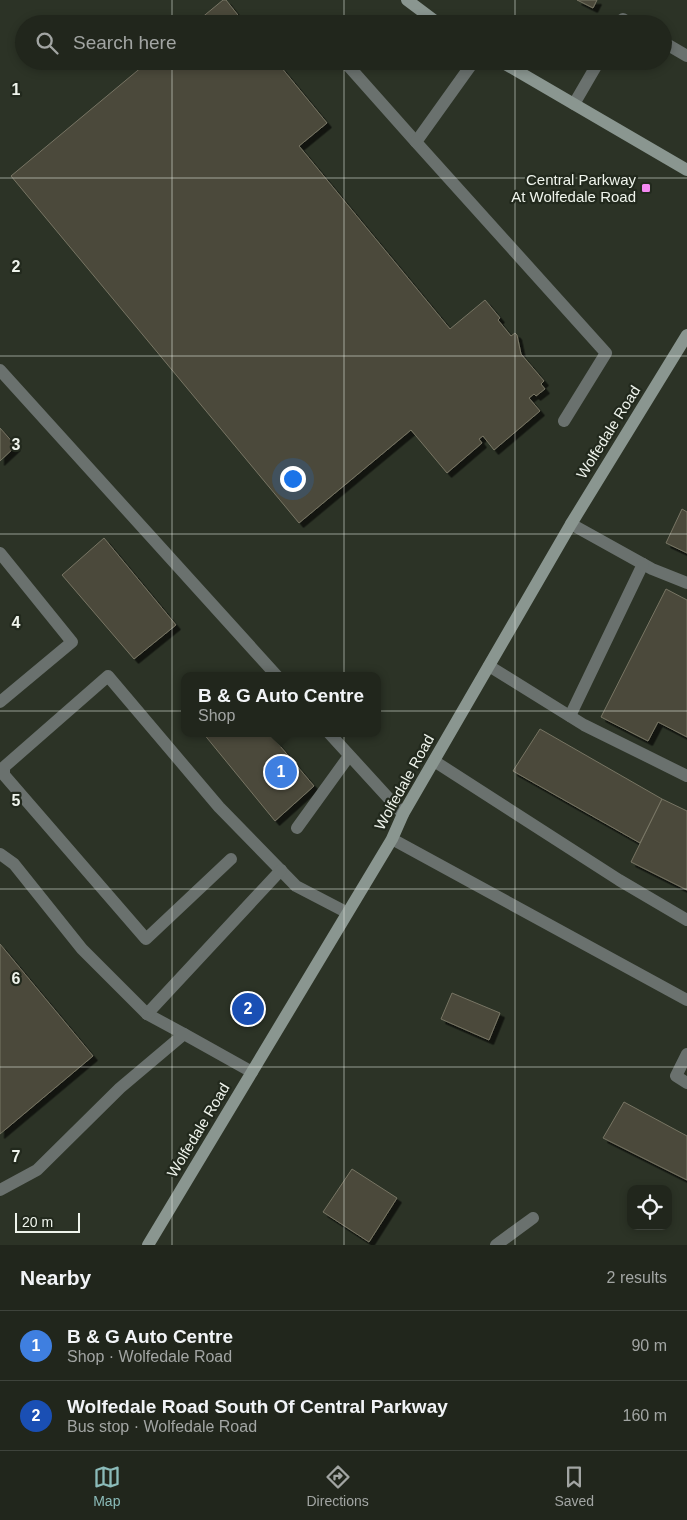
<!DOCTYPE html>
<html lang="en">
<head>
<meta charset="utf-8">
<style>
  :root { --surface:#21261c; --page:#292e25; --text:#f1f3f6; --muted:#a2a5a3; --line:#3e433b; --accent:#8bbbb9 }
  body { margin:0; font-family:Arial,sans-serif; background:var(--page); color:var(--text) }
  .controls { position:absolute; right:15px; bottom:15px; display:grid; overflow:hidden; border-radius:10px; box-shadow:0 2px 8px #0003 }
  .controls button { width:45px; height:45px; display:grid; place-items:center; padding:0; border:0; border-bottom:1px solid var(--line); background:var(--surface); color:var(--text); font:25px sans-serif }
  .scale { position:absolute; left:15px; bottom:12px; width:65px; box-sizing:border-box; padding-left:5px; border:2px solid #eff4ec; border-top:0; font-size:14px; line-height:18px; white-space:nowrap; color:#eff4ec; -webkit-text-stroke:4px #22291d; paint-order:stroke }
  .you { position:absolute; left:292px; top:478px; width:18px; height:18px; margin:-12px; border:4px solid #fff; border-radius:50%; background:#1a73e8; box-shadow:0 0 0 8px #1a73e833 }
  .badge { display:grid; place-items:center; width:32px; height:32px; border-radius:50%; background:var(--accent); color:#fff; font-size:16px; font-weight:700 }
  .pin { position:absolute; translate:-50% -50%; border:2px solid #fff; box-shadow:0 1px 5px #0006 }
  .popup { position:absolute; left:181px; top:672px; width:200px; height:65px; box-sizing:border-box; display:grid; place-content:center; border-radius:10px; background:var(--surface); filter:drop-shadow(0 1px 4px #0005); font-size:16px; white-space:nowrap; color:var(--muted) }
  .popup b { font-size:19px; color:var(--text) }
  .popup::after { content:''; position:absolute; left:50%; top:100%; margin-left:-10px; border:10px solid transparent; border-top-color:var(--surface) }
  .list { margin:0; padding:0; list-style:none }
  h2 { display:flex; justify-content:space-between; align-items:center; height:65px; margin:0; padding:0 20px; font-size:21px }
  h2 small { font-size:16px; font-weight:400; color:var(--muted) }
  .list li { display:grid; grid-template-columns:32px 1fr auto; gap:15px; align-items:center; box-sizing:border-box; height:70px; padding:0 20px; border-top:1px solid var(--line) }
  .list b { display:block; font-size:19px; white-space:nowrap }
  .list p { margin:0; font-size:16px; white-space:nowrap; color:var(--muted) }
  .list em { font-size:16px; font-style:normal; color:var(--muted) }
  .icon { flex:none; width:28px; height:28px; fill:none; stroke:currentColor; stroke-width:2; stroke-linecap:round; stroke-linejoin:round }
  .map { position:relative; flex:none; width:687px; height:1245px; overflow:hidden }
  .search { position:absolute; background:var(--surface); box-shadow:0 2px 8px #0003; left:15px; right:15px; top:15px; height:55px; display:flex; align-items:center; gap:12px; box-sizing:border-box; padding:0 18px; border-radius:28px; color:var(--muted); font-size:19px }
  .sheet { height:205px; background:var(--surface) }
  nav { display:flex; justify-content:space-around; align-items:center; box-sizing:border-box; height:70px; border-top:1px solid var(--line); background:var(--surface); font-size:14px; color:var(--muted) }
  nav a { display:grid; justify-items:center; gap:2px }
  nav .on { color:var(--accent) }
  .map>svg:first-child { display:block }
</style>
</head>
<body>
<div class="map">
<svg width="687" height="1245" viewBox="0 0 687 1245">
  <defs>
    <filter id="shadow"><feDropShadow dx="4.5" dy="4.5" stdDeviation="0" flood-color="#0009"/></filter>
  </defs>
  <rect width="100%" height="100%" fill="#2c3326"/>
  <g fill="#4c493a" stroke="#777564" filter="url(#shadow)">
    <path d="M223 0H226L245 24H194Z"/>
    <path d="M577 0H597L593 8Z"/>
    <path d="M149 61H276L327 123 299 146 450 329 485 300 500 318 498 320 511 336 515 333 517 335 521 354 544 381 541 384 545 389 536 396 534 394 529 398 540 411 494 450 483 436 479 439 482 443 447 473 411 430 299 523 11 176Z"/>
    <path d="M0 428 16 446 0 461Z"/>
    <path d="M682 509 687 512V553L666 543Z"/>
    <path d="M104 538 176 625 134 659 62 575Z"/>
    <path d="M666 589 687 600V737L658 722 648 741 601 717Z"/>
    <path d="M540 729 662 799 640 843 513 771Z"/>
    <path d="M203 733H269L314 786 275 821Z"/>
    <path d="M662 799 687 811V890L631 862Z"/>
    <path d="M0 944 93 1056 0 1134Z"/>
    <path d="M452 993 500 1013 489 1040 441 1019Z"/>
    <path d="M624 1102 687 1136V1180L603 1138Z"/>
    <path d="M352 1169 397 1198 369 1242 323 1212Z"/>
  </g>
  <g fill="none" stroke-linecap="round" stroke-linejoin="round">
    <g stroke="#6a716e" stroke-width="12">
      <path d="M621 24 623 19 631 24"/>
      <path d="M663 42 687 56"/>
      <path d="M344 61 416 142"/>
      <path d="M474 61 416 142 606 353 564 421"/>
      <path d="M574 104 599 61"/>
      <path d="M0 370 277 676"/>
      <path d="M571 524 652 569 687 583"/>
      <path d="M0 553 72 642 0 702"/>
      <path d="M489 666 584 725 687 776"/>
      <path d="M570 716 643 564"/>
      <path d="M329 733 403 814"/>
      <path d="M434 761 619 880 687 920"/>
      <path d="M297 828 349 756"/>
      <path d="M392 839 687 1000"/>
      <path d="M0 854 14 864 82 949 147 1014 184 1034"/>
      <path d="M231 859 146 939 4 775V767L108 676 219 807 296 886 346 912"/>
      <path d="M147 1014 281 870"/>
      <path d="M687 1054 676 1076 687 1083"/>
      <path d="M0 1190 37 1170 120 1088 184 1034 252 1072"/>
      <path d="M496 1245 533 1218"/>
    </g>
    <g stroke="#8a9690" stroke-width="12">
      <path d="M407 0 439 24"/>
      <path d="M500 61 687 170"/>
      <path d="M148 1245 392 839 403 814 571 524 687 335"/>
    </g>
  </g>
  <path fill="none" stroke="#eff4ec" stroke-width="1" stroke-opacity="0.55" d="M172 0V24M344 0V24M515 0V24M172 61V1245M344 61V1245M515 61V1245M0 178H687M0 356H687M0 534H687M0 711H687M0 889H687M0 1067H687"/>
  <rect fill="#f489f1" stroke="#22291d" stroke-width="2" x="641" y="183" width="10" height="10" rx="2.5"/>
  <g text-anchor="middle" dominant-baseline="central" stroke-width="4.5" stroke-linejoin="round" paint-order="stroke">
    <g font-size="15" fill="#eff4ec" stroke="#22291d" text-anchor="end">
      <text x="636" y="179">Central Parkway<tspan x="636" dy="17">At Wolfedale Road</tspan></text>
    </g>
    <g font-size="15" fill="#eff4ec" stroke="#22291d">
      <text transform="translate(608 432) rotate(-58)">Wolfedale Road</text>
      <text transform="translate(404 782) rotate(-61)">Wolfedale Road</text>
      <text transform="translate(198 1130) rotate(-59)">Wolfedale Road</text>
    </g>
  </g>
  <g font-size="16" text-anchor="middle" font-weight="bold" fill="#eff4ec" stroke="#22291d" stroke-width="4.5" stroke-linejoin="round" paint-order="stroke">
    <text x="16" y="95">1</text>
    <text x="16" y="272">2</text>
    <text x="16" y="450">3</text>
    <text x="16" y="628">4</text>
    <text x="16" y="806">5</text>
    <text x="16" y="984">6</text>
    <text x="16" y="1162">7</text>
  </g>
</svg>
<div class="controls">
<button><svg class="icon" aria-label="locate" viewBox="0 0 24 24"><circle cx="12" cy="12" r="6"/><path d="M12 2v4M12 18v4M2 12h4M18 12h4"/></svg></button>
</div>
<div class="scale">20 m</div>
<div class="you"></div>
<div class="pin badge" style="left:281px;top:772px;background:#3f7fe0">1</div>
<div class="popup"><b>B &amp; G Auto Centre</b>Shop</div>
<div class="pin badge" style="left:248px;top:1009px;background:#1a4fb4">2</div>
<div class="search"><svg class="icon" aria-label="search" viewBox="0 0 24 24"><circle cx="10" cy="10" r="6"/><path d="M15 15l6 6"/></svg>Search here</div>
</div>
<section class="sheet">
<h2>Nearby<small>2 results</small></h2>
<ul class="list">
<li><span class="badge" style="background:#3f7fe0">1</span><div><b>B &amp; G Auto Centre</b><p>Shop · Wolfedale Road</p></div><em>90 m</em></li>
<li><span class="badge" style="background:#1a4fb4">2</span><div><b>Wolfedale Road South Of Central Parkway</b><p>Bus stop · Wolfedale Road</p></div><em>160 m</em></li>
</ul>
</section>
<nav>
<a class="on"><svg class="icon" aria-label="map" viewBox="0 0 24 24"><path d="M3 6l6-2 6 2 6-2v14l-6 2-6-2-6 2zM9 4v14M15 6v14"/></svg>Map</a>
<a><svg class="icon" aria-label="directions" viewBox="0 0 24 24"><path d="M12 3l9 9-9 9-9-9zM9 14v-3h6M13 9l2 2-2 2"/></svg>Directions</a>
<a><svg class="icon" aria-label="saved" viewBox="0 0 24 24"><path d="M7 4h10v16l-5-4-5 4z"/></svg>Saved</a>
</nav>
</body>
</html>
